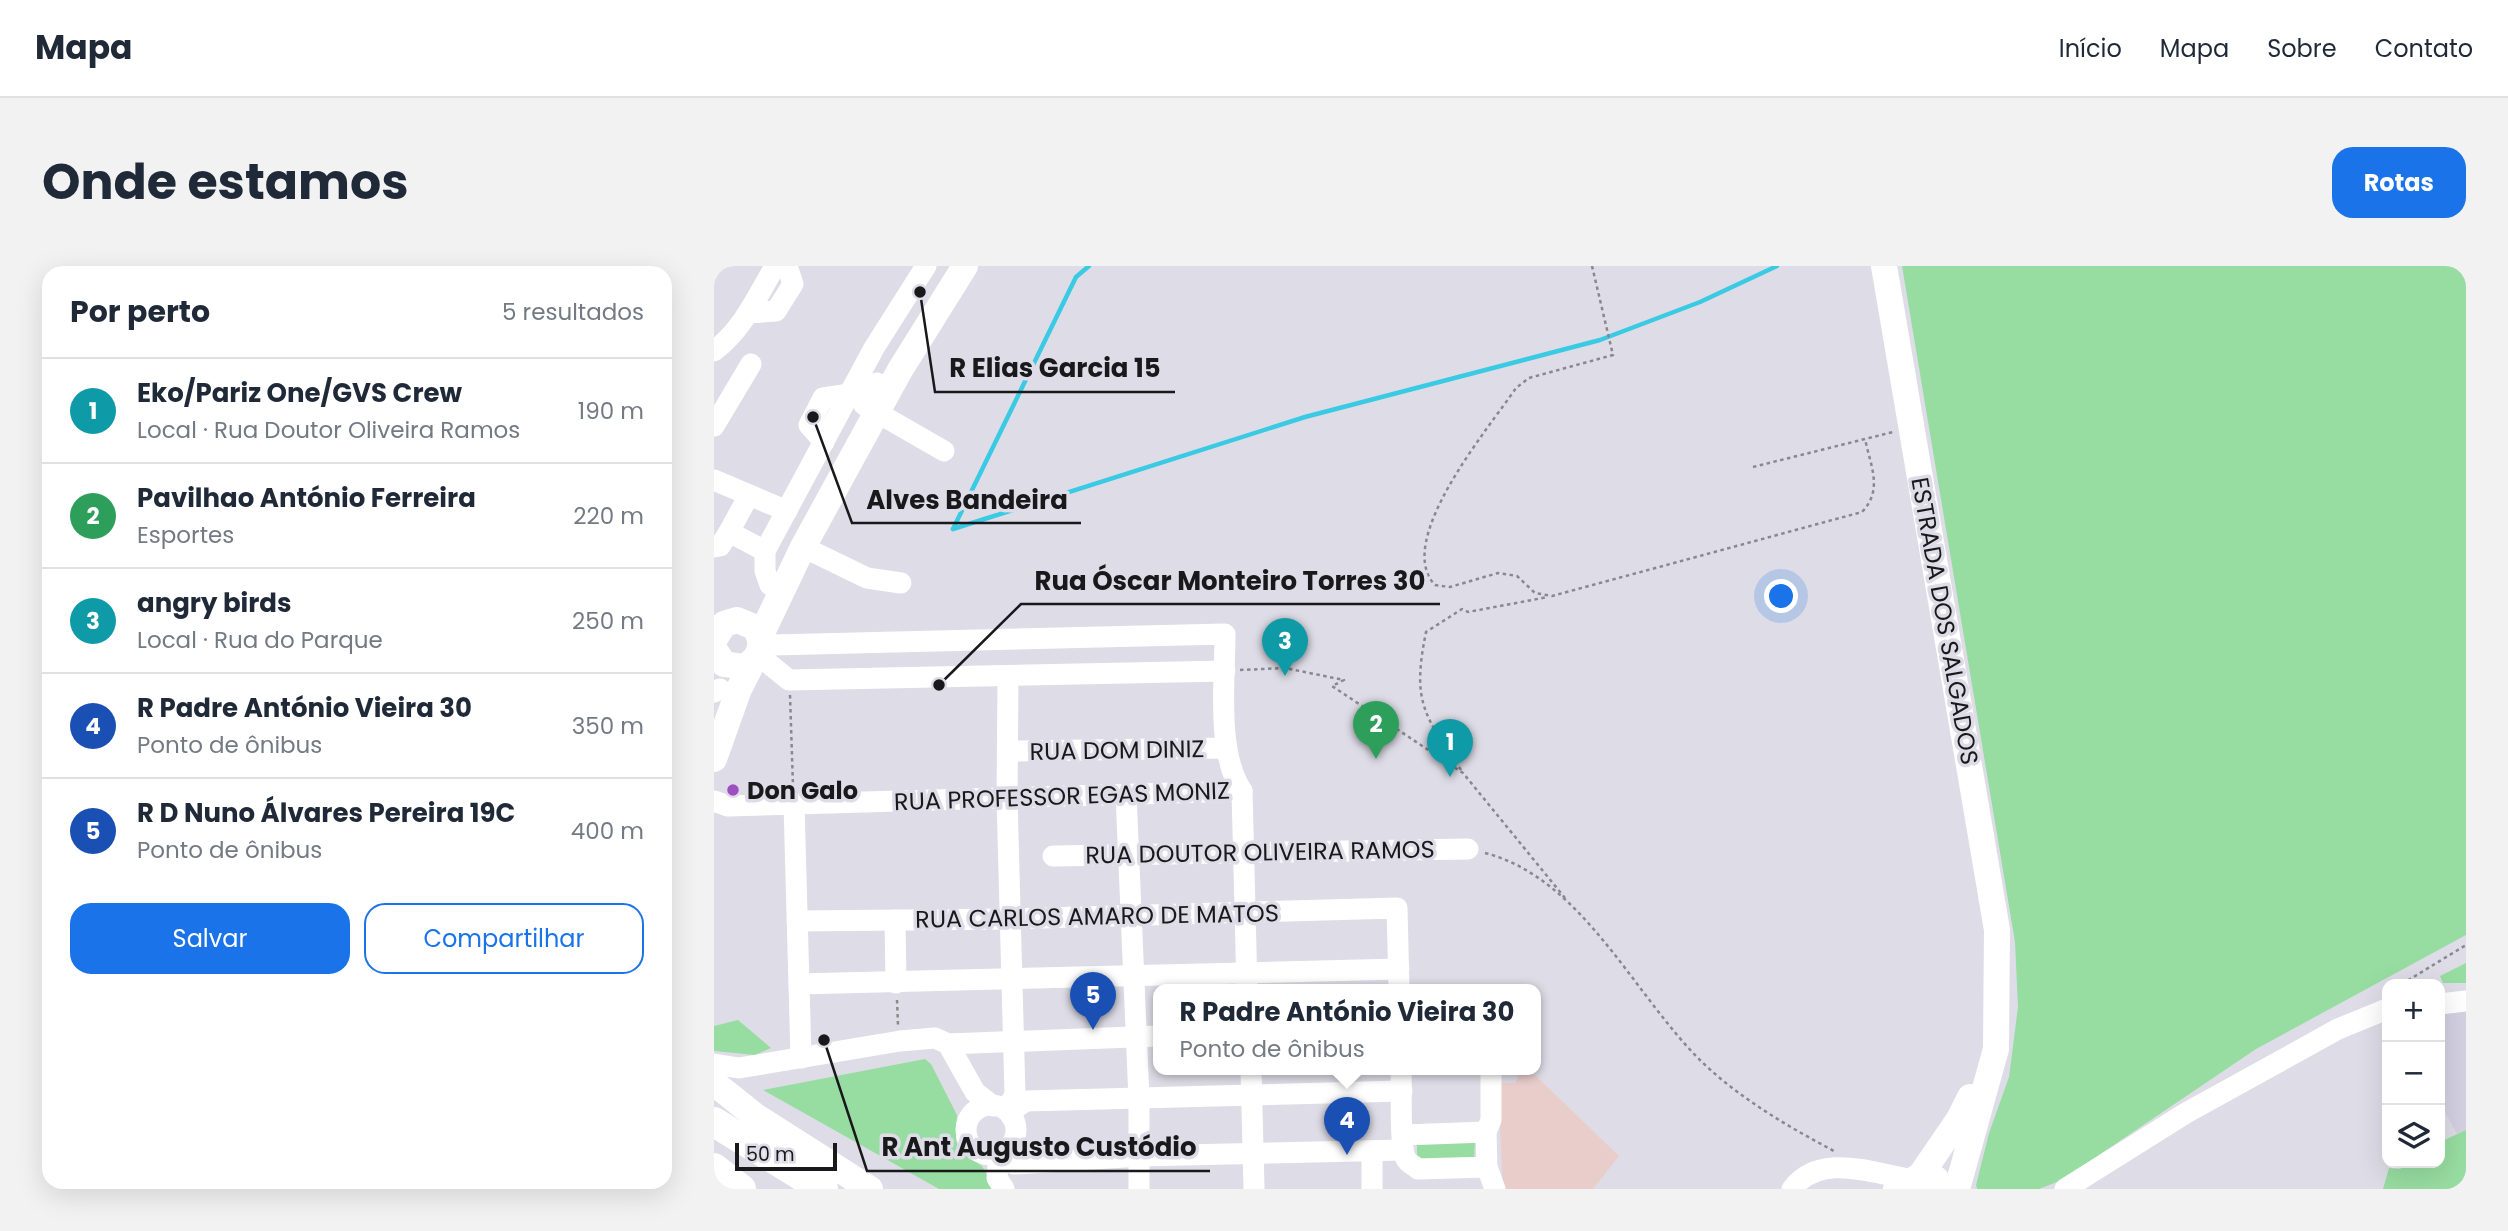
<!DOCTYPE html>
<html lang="pt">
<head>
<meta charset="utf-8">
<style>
  :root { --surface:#fff; --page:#f2f2f3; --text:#1f2937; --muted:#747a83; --line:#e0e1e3; --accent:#1a73e8 }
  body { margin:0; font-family:Poppins,sans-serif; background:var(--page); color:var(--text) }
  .controls { position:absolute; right:21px; bottom:21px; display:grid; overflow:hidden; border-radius:14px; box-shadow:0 7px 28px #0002 }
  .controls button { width:63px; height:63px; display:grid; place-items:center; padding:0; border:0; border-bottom:2px solid var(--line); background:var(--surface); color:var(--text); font:35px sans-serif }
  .scale { position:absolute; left:21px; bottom:18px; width:102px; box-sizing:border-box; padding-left:7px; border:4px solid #19191c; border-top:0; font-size:19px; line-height:24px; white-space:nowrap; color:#19191c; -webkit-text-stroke:5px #dedde7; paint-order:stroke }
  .you { position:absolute; left:1068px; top:331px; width:24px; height:24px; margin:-18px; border:5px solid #fff; border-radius:50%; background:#1a73e8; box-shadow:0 0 0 10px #1a73e833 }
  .badge { display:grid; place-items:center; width:46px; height:46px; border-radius:50%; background:var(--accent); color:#fff; font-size:23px; font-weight:700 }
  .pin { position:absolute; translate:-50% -58px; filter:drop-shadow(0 2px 4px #0008) }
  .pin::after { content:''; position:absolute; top:37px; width:24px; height:21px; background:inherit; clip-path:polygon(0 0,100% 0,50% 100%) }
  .popup { position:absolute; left:439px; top:718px; width:388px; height:91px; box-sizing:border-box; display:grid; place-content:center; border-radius:14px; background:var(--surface); filter:drop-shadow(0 2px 5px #0005); font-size:23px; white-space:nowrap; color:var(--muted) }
  .popup b { font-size:26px; color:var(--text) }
  .popup::after { content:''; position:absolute; left:50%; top:100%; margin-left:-14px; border:14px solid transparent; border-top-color:var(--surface) }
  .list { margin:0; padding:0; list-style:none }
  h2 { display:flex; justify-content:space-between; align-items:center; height:91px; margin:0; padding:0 28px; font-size:30px }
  h2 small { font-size:23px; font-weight:400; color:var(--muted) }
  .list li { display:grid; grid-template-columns:46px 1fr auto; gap:21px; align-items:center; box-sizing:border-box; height:105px; padding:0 28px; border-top:2px solid var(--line) }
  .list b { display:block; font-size:26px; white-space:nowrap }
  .list p { margin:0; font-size:23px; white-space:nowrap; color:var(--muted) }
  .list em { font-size:23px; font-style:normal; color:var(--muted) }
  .actions { display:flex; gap:14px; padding:21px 28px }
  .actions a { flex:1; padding:16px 0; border:2px solid var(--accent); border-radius:21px; text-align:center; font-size:24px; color:var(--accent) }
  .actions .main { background:var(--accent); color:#fff }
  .icon { flex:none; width:38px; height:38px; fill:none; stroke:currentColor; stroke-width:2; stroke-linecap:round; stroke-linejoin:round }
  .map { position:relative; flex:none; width:1752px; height:923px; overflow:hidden; border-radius:21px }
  header { display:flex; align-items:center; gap:42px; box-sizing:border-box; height:98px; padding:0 35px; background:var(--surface); border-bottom:2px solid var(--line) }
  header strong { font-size:33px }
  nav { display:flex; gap:38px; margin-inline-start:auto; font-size:24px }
  .intro { display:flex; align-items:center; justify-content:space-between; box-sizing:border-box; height:168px; padding:0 42px }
  h1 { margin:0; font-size:49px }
  .button { padding:18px 32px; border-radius:21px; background:var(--accent); color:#fff; font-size:24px; font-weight:700 }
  main { display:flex; gap:42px; padding:0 42px }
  aside { flex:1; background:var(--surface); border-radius:21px; box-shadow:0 7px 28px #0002 }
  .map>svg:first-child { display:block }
</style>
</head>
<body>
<header>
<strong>Mapa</strong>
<nav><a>Início</a><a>Mapa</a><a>Sobre</a><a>Contato</a></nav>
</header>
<div class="intro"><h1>Onde estamos</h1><a class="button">Rotas</a></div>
<main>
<aside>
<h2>Por perto<small>5 resultados</small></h2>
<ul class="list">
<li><span class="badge" style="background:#0f9aa8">1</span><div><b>Eko/Pariz One/GVS Crew</b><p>Local · Rua Doutor Oliveira Ramos</p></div><em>190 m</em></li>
<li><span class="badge" style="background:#2e9e5b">2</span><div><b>Pavilhao António Ferreira</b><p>Esportes</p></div><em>220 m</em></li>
<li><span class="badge" style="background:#0f9aa8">3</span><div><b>angry birds</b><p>Local · Rua do Parque</p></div><em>250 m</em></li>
<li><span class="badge" style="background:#1a4fb4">4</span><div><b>R Padre António Vieira 30</b><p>Ponto de ônibus</p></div><em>350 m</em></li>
<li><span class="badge" style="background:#1a4fb4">5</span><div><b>R D Nuno Álvares Pereira 19C</b><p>Ponto de ônibus</p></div><em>400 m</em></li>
</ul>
<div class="actions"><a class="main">Salvar</a><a>Compartilhar</a></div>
</aside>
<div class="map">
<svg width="1752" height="923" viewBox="0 0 1752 923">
  <rect width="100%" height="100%" fill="#dedde7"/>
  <path fill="#d3d1e2" d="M1752 745V864L1743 868 1726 837V747Z"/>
  <path fill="#e8cdcb" d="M804 807 821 809 905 890 879 923H789L784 817H802Z"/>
  <g fill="#97dda1">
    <path d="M1188 0H1752V669L1542 783 1348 914 1325 923H1263L1262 919 1275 867 1295 811 1304 741 1301 676Z"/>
    <path d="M1752 697V717H1729L1726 710Z"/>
    <path d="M24 754 57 782 41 789 0 785V760Z"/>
    <path d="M211 793 217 798 243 849 242 874 245 883 268 900 281 923H225L49 824Z"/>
    <path d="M1752 864V923H1669L1675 902 1686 903 1694 897H1726V876Z"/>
    <path d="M703 876 761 877 760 894 703 893Z"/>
  </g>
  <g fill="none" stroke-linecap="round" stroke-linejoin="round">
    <g stroke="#3acae3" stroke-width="4.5">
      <path d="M239 263 591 151 886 74 986 36 1063 0"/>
      <path d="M239 263 362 11 375 0"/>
    </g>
    <g stroke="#88888f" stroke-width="2.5" stroke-dasharray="3.5 3.5" stroke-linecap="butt">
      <path d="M878 0 899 89 815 112 802 122C775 162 679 275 721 319L736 321 784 307 803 310 821 327 838 330 1148 246C1169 224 1157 201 1151 173"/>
      <path d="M1039 201 1179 166"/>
      <path d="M526 404 571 402 630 414 618 420 749 507 851 632"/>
      <path d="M76 429 79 520"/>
      <path d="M747 504C709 448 698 435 712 366L748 343 754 346 834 331"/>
      <path d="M771 587C868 612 919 728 987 795 1025 832 1073 860 1120 885"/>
      <path d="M1688 718 1752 679"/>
      <path d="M183 734 184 759"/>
    </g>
    <g stroke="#fff" stroke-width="21">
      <path d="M35 47 62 45 79 18 73 0"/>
      <path d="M0 85C29 63 43 31 61 0"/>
      <path d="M150 139 230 185"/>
      <path d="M0 160 37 98"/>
      <path d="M110 176 95 159 109 132 136 128 163 117"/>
      <path d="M0 214 73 245"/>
      <path d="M15 266 35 229"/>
      <path d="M0 281 6 280 15 266 51 285"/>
      <path d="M89 281 153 312 187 317"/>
      <path d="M56 319 51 305V285L160 82 212 0"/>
      <path d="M59 379 511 368C511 414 502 486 528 525"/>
      <path d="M44 389 75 414 511 405"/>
      <path d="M0 426 6 423"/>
      <path d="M294 485 513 482"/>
      <path d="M528 525 533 723"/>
      <path d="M412 528 425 833V923"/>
      <path d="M0 535 14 540 528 525"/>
      <path d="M80 538 87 792"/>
      <path d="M339 590 754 583"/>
      <path d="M181 654 182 717"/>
      <path d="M83 655 296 653 683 642 685 723"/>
      <path d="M85 718 685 703"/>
      <path d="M1726 738 1752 735"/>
      <path d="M234 778 444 770"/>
      <path d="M0 798 25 802 186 775 221 772 234 778 261 826 279 840"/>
      <path d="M537 803 540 923"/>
      <path d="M687 803C688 820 685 881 692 893 694 897 701 900 704 903L773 901 772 866 689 869"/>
      <circle cx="277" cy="864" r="25"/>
      <path d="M292 844 301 829 293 532 294 410"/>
      <path d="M297 850 302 842 312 835 688 825"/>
      <path d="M772 866 777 854V803"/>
      <path d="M658 885V923"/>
      <path d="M291 886 300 898 426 890 689 884"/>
      <path d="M285 888 283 912 290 923"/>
      <path d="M773 901 781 923"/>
      <path d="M1078 923C1106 886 1157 907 1195 913"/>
      <path d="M1351 923 1472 847 1624 763 1673 743"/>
    </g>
    <g stroke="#fff" stroke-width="26">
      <path d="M1170 0 1283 664 1282 783 1243 923"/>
      <path d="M46 371 89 281 186 104 251 0"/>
      <path d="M0 374 10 358 23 354 40 361C51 376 47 392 30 401L10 398 0 383"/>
      <path d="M0 493 25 423 40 394"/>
      <path d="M0 817 40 849 156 923"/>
      <path d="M1206 910 1245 853 1256 831"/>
      <path d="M1182 923 1206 910 1222 913"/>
    </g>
    <g stroke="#fff" stroke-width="30">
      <path d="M0 856 109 923"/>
      <path d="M0 902 27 923"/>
    </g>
  </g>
  <circle fill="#9c4fc0" stroke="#dedde7" stroke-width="2.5" cx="19" cy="524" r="7"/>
  <g text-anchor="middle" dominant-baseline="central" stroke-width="7" stroke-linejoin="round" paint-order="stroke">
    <g font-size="24" fill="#19191c" stroke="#dedde7">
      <text transform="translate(1231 355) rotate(80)">ESTRADA DOS SALGADOS</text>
      <text transform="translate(403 484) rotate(-1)">RUA DOM DINIZ</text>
      <text transform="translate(348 530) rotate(-2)">RUA PROFESSOR EGAS MONIZ</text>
      <text transform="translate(546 586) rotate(-1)">RUA DOUTOR OLIVEIRA RAMOS</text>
      <text transform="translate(383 650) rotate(-1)">RUA CARLOS AMARO DE MATOS</text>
    </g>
    <g font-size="24" font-weight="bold" fill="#19191c" stroke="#dedde7" text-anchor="start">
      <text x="33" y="524">Don Galo</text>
    </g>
  </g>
  <path fill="none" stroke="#19191c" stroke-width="2.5" d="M206 26L221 126H461M99 151L138 257H367M225 419L307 338H726M110 774L153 905H496"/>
  <g fill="#19191c" stroke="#dedde7" stroke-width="2.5">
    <circle cx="206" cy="26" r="7"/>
    <circle cx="99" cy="151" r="7"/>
    <circle cx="225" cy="419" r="7"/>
    <circle cx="110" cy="774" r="7"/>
  </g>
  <g font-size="26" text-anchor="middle" font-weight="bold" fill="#19191c" stroke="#dedde7" stroke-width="7" stroke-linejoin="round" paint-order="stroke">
    <text x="341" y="111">R Elias Garcia 15</text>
    <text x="253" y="243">Alves Bandeira</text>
    <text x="516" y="324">Rua Óscar Monteiro Torres 30</text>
    <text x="325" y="890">R Ant Augusto Custódio</text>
  </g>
</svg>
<div class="controls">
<button>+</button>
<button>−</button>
<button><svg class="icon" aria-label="layers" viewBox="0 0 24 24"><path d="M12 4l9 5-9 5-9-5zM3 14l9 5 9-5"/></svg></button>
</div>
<div class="scale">50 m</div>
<div class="you"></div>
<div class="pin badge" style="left:736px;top:511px;background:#0f9aa8">1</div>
<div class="pin badge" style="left:662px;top:493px;background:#2e9e5b">2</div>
<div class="pin badge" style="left:571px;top:410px;background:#0f9aa8">3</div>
<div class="pin badge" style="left:633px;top:889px;background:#1a4fb4">4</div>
<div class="popup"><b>R Padre António Vieira 30</b>Ponto de ônibus</div>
<div class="pin badge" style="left:379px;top:764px;background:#1a4fb4">5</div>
</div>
</main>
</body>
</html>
